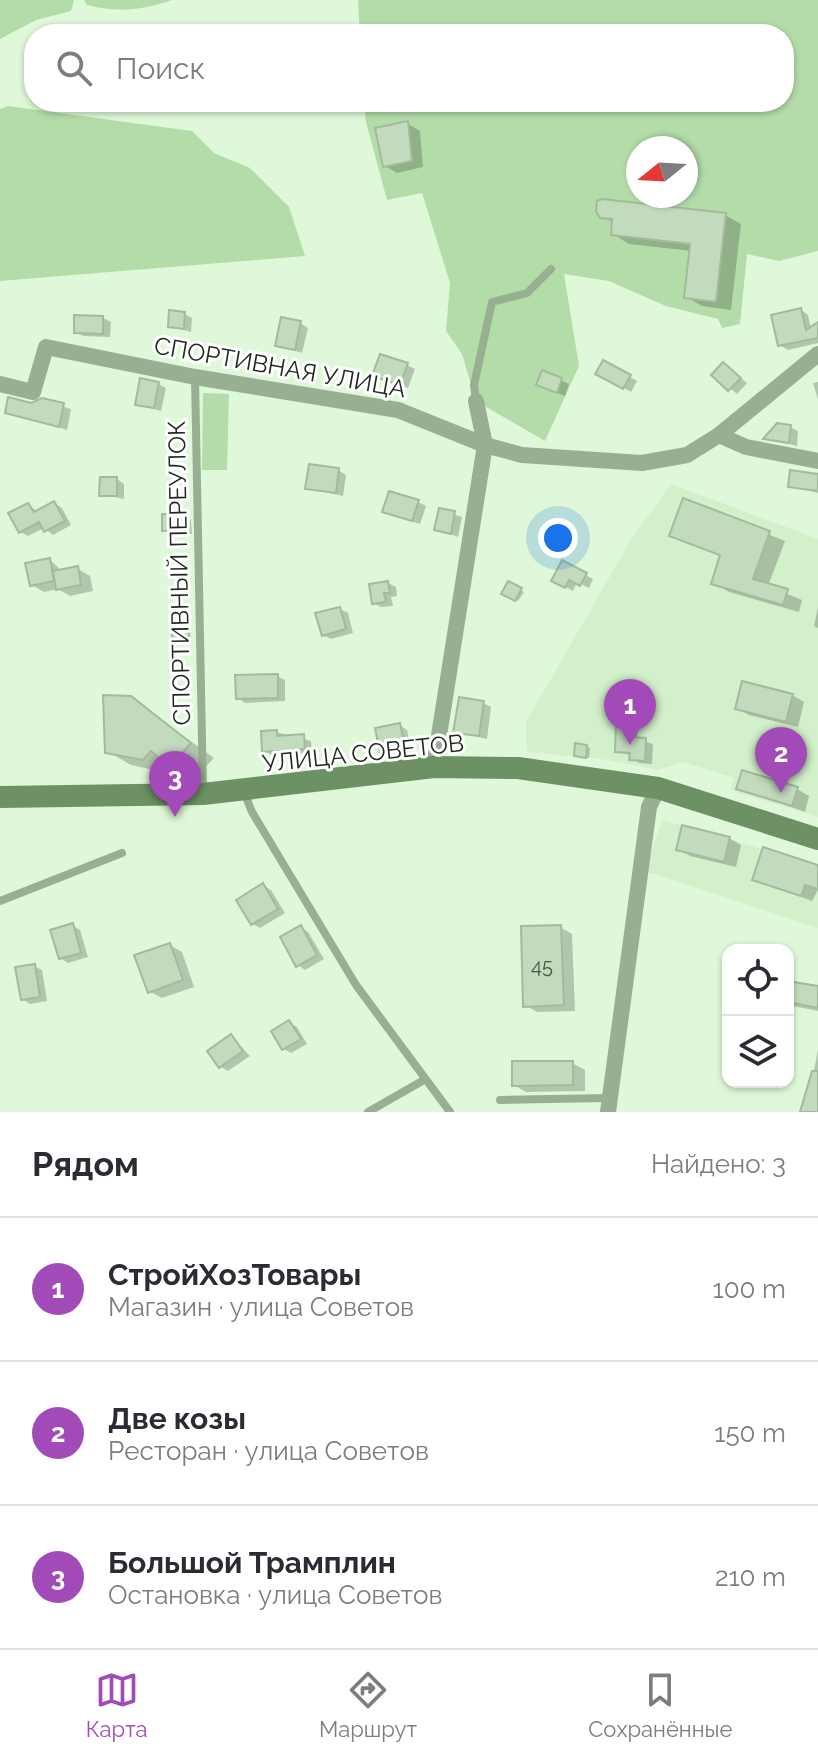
<!DOCTYPE html>
<html lang="ru">
<head>
<meta charset="utf-8">
<style>
  :root { --surface:#fff; --page:#f2f2f3; --text:#2b2b33; --muted:#7c7c81; --line:#e1e1e2; --accent:#a24bb8 }
  body { margin:0; font-family:Raleway,sans-serif; background:var(--page); color:var(--text) }
  .controls { position:absolute; right:24px; bottom:24px; display:grid; overflow:hidden; border-radius:16px; box-shadow:0 2px 6px #0004 }
  .controls button { width:72px; height:72px; display:grid; place-items:center; padding:0; border:0; border-bottom:2px solid var(--line); background:var(--surface); color:var(--text); font:40px sans-serif }
  .compass { position:absolute; left:626px; top:136px; width:72px; height:72px; border-radius:50%; background:var(--surface); box-shadow:0 2px 6px #0004; rotate:252deg }
  .you { position:absolute; left:558px; top:538px; width:28px; height:28px; margin:-20px; border:6px solid #fff; border-radius:50%; background:#1a73e8; box-shadow:0 0 0 12px #1a73e833 }
  .badge { display:grid; place-items:center; width:52px; height:52px; border-radius:50%; background:var(--accent); color:#fff; font-size:26px; font-weight:700 }
  .pin { position:absolute; translate:-50% -66px; filter:drop-shadow(0 2px 4px #0008) }
  .pin::after { content:''; position:absolute; top:42px; width:28px; height:24px; background:inherit; clip-path:polygon(0 0,100% 0,50% 100%) }
  .list { margin:0; padding:0; list-style:none }
  h2 { display:flex; justify-content:space-between; align-items:center; height:104px; margin:0; padding:0 32px; font-size:34px }
  h2 small { font-size:26px; font-weight:400; color:var(--muted) }
  .list li { display:grid; grid-template-columns:52px 1fr auto; gap:24px; align-items:center; box-sizing:border-box; height:144px; padding:0 32px; border-top:2px solid var(--line) }
  .list b { display:block; font-size:30px; white-space:nowrap }
  .list p { margin:0; font-size:26px; white-space:nowrap; color:var(--muted) }
  .list em { font-size:26px; font-style:normal; color:var(--muted) }
  .icon { flex:none; width:44px; height:44px; fill:none; stroke:currentColor; stroke-width:2; stroke-linecap:round; stroke-linejoin:round }
  .map { position:relative; flex:none; width:818px; height:1112px; overflow:hidden }
  .search { position:absolute; background:var(--surface); box-shadow:0 2px 6px #0004; left:24px; right:24px; top:24px; height:88px; display:flex; align-items:center; gap:20px; box-sizing:border-box; padding:0 28px; border-radius:32px; color:var(--muted); font-size:30px }
  .sheet { height:536px; background:var(--surface) }
  nav { display:flex; justify-content:space-around; align-items:center; box-sizing:border-box; height:112px; border-top:2px solid var(--line); background:var(--surface); font-size:22px; color:var(--muted) }
  nav a { display:grid; justify-items:center; gap:4px }
  nav .on { color:var(--accent) }
  .map>svg:first-child { display:block }
</style>
</head>
<body>
<div class="map">
<svg width="818" height="1112" viewBox="0 0 818 1112">
  <rect width="100%" height="100%" fill="#dff8d9"/>
  <g fill="#d2f0ca">
    <path d="M671 484 818 539V817L730 790 734 778 683 762 658 770 602 759 527 752 526 722 633 536Z"/>
    <path d="M662 820 818 865V928L645 871Z"/>
  </g>
  <g fill="#b4dca9" fill-rule="evenodd">
    <path d="M0 0H74L71 11 36 20 0 39Z"/>
    <path d="M84 0H172C143 10 117 13 87 5Z"/>
    <path d="M358 0H818V251L779 261 747 254 740 324 722 328 718 319 666 306 609 281 564 274 579 366 545 441 476 401 462 354 446 331 450 283 422 193 387 200 366 122 364 102H784V34H360ZM638 148H686V196H638Z"/>
    <path d="M8 106 192 131 214 153 250 168 289 207 305 256 0 281V109Z"/>
    <path d="M203 393 229 394 227 470H202Z"/>
  </g>
  <g fill="#0003">
    <path d="M408 124 420 131 423 167 397 173 385 166Z"/>
    <path d="M725 215 741 224 731 310 702 306 686 297 692 251 629 244 613 234 614 223 602 216Z"/>
    <path d="M801 310 808 315 811 328 818 325V343L788 350 780 345Z"/>
    <path d="M185 314 192 318 191 332 170 326Z"/>
    <path d="M103 318 111 322 110 337 83 336 76 332Z"/>
    <path d="M300 323 308 328 302 353 278 345Z"/>
    <path d="M604 362 637 381 631 392 598 373Z"/>
    <path d="M723 364 747 383 737 394 714 375Z"/>
    <path d="M407 365 415 369 408 388 375 375Z"/>
    <path d="M543 373 569 384 565 396 546 388Z"/>
    <path d="M818 382V400L813 383Z"/>
    <path d="M158 384 166 388 161 411 138 404Z"/>
    <path d="M42 400 71 409 67 430 7 412Z"/>
    <path d="M790 427 798 431 797 446 766 438Z"/>
    <path d="M338 470 346 475 343 496 307 488Z"/>
    <path d="M818 476V493L790 486Z"/>
    <path d="M117 479 124 484V499L101 494Z"/>
    <path d="M685 501 785 541 768 586 802 600 799 612 729 592 714 583 722 557 672 536Z"/>
    <path d="M418 502 426 506 420 524 392 515Z"/>
    <path d="M54 503 62 508 71 525 53 535 44 528 28 536 20 532 28 505 38 512Z"/>
    <path d="M440 510 462 517 458 537 436 529Z"/>
    <path d="M184 516 191 520 192 534H172L164 530Z"/>
    <path d="M50 560 63 572 78 569 90 576 93 591 70 596 58 589 44 592 32 585Z"/>
    <path d="M563 562 593 579 589 588 577 582 573 591 553 580Z"/>
    <path d="M388 583 396 587 397 596 391 597 393 606 381 607 373 603Z"/>
    <path d="M509 584 524 592 518 601 504 593Z"/>
    <path d="M818 607V628L814 626Z"/>
    <path d="M340 609 348 613 353 633 331 639 323 635Z"/>
    <path d="M189 628 191 640 174 637Z"/>
    <path d="M277 676 285 680V701L245 703 238 698Z"/>
    <path d="M792 695 804 702 798 727 749 715 737 708Z"/>
    <path d="M131 698 214 758 194 779 173 767 168 773 131 765 107 751Z"/>
    <path d="M483 703 491 707 487 739 456 732Z"/>
    <path d="M630 724 638 728 637 739 653 744 652 764 639 763 632 756 617 751Z"/>
    <path d="M399 725 407 730 412 752 390 756 382 752Z"/>
    <path d="M276 732 311 741 312 753 271 755 264 750Z"/>
    <path d="M587 747 590 748 589 758 576 755Z"/>
    <path d="M738 788 797 789 809 796 805 812Z"/>
    <path d="M729 838 741 845 736 867 690 856 678 849Z"/>
    <path d="M818 867V890L812 901 755 879Z"/>
    <path d="M263 886 271 890 285 913 260 928 253 924Z"/>
    <path d="M73 926 80 930 88 957 68 963 60 958Z"/>
    <path d="M560 927 572 934 575 1011 537 1012 525 1005Z"/>
    <path d="M301 928 308 932 324 959 305 970 298 965Z"/>
    <path d="M170 945 182 952 194 987 162 998 149 991Z"/>
    <path d="M34 966 42 970 47 1001 30 1004 22 999Z"/>
    <path d="M788 983 818 989V1011L788 1005Z"/>
    <path d="M289 1023 297 1027 307 1044 291 1053 284 1049Z"/>
    <path d="M232 1037 250 1056 228 1071 221 1067Z"/>
    <path d="M818 1049V1112H803L808 1102Z"/>
    <path d="M572 1063 585 1070V1091L526 1092 514 1085Z"/>
  </g>
  <g fill="#c3dbbd" stroke="#a3ba9d" stroke-width="2">
    <path d="M408 121 412 161 383 167 375 128Z"/>
    <path d="M602 199 726 213 716 302 684 298 690 244 611 235 612 219 600 218 596 211 597 201Z"/>
    <path d="M801 308 806 330 818 322V338L778 346 771 315Z"/>
    <path d="M169 310 185 312 184 329 168 327Z"/>
    <path d="M74 315 103 316V334L74 333Z"/>
    <path d="M281 317 301 321 295 350 275 346Z"/>
    <path d="M380 354 408 363 400 385 372 376Z"/>
    <path d="M603 360 631 375 623 389 595 374Z"/>
    <path d="M723 362 741 378 728 391 711 375Z"/>
    <path d="M542 370 562 378 557 393 536 385Z"/>
    <path d="M140 378 159 382 154 408 135 405Z"/>
    <path d="M8 397 31 403 42 398 64 403 59 427 5 413Z"/>
    <path d="M777 423 791 425 789 443 763 439Z"/>
    <path d="M309 464 339 468 336 493 305 489Z"/>
    <path d="M790 470 818 474V491L788 487Z"/>
    <path d="M100 477H117V496H99Z"/>
    <path d="M389 491 419 500 412 521 382 512Z"/>
    <path d="M683 498 770 531 753 579 788 589 783 605 711 584 720 555 669 536Z"/>
    <path d="M54 501 65 521 44 532 39 522 19 533 8 513 28 503 34 512Z"/>
    <path d="M439 508 455 511 451 534 434 530Z"/>
    <path d="M162 514H184V530L162 531Z"/>
    <path d="M50 558 54 581 30 586 25 563Z"/>
    <path d="M562 560 587 573 580 586 569 580 565 588 551 581Z"/>
    <path d="M78 566 81 585 56 590 53 571Z"/>
    <path d="M388 581 390 593H384L386 602 372 604 369 584Z"/>
    <path d="M508 581 522 588 515 601 501 594Z"/>
    <path d="M340 607 346 629 322 636 315 613Z"/>
    <path d="M172 625 189 626V639L172 638Z"/>
    <path d="M278 674V698L236 699 235 675Z"/>
    <path d="M742 681 793 694 786 722 735 709Z"/>
    <path d="M103 695 131 696 191 743 169 767 151 751 143 760 105 753Z"/>
    <path d="M459 697 484 701 479 736 453 733Z"/>
    <path d="M616 721 631 722 630 737 646 738 645 761 629 760 630 753 615 752Z"/>
    <path d="M400 723 405 748 380 753 375 728Z"/>
    <path d="M277 730V736L304 734 305 749 262 752 261 731Z"/>
    <path d="M575 743 587 745 586 758 574 756Z"/>
    <path d="M742 770 798 787 792 806 736 789Z"/>
    <path d="M682 825 730 837 724 862 676 850Z"/>
    <path d="M763 847 818 865V889L805 885 801 896 752 880Z"/>
    <path d="M263 883 278 909 251 925 236 900Z"/>
    <path d="M73 923 81 953 59 959 50 930Z"/>
    <path d="M301 925 317 955 296 967 280 937Z"/>
    <path d="M561 925 564 1005 523 1007 521 926Z"/>
    <path d="M170 943 183 980 148 993 134 955Z"/>
    <path d="M35 964 40 997 21 1000 15 967Z"/>
    <path d="M788 981 818 986V1008L788 1002Z"/>
    <path d="M289 1020 301 1039 282 1050 271 1031Z"/>
    <path d="M231 1034 243 1051 219 1068 207 1051Z"/>
    <path d="M512 1061H573V1085L512 1086Z"/>
    <path d="M812 1071H818V1112H800Z"/>
  </g>
  <g fill="none" stroke-linecap="round" stroke-linejoin="round">
    <g stroke="#98b091" stroke-width="8">
      <path d="M195 378 203 792"/>
      <path d="M476 401 474 385 492 302 527 293 551 269"/>
      <path d="M244 792 252 812 356 985 450 1112"/>
      <path d="M0 901 122 853"/>
      <path d="M500 1100 608 1098"/>
      <path d="M368 1112 424 1080"/>
    </g>
    <g stroke="#98b091" stroke-width="16">
      <path d="M818 354 719 435 746 447 818 461"/>
      <path d="M0 384 33 392 46 347 195 377 398 410 485 445 522 455 642 463 687 455 719 435"/>
      <path d="M434 767 485 445 476 401"/>
      <path d="M608 1112 649 807 658 788"/>
    </g>
    <path stroke="#6d9064" stroke-width="22" d="M0 797 203 794 434 767 518 768 658 788 818 839"/>
  </g>
  <g text-anchor="middle" dominant-baseline="central" stroke-width="6" stroke-linejoin="round" paint-order="stroke">
    <g font-size="20" fill="#4a5646">
      <text x="542" y="966">45</text>
    </g>
    <g font-size="24" fill="#212a1e" stroke="#fff">
      <text transform="translate(280 367) rotate(10)">СПОРТИВНАЯ УЛИЦА</text>
      <text transform="translate(179 573) rotate(-91)">СПОРТИВНЫЙ ПЕРЕУЛОК</text>
      <text transform="translate(363 753) rotate(-6)">УЛИЦА СОВЕТОВ</text>
    </g>
  </g>
</svg>
<div class="controls">
<button><svg class="icon" aria-label="locate" viewBox="0 0 24 24"><circle cx="12" cy="12" r="6"/><path d="M12 2v4M12 18v4M2 12h4M18 12h4"/></svg></button>
<button><svg class="icon" aria-label="layers" viewBox="0 0 24 24"><path d="M12 4l9 5-9 5-9-5zM3 14l9 5 9-5"/></svg></button>
</div>
<svg class="compass" viewBox="-18 -18 36 36"><path d="M0-13l5 13h-10z" fill="#e53935"/><path d="M0 13l5-13h-10z" fill="#7c7c81"/></svg>
<div class="you"></div>
<div class="pin badge" style="left:630px;top:745px">1</div>
<div class="pin badge" style="left:781px;top:793px">2</div>
<div class="pin badge" style="left:175px;top:817px">3</div>
<div class="search"><svg class="icon" aria-label="search" viewBox="0 0 24 24"><circle cx="10" cy="10" r="6"/><path d="M15 15l6 6"/></svg>Поиск</div>
</div>
<section class="sheet">
<h2>Рядом<small>Найдено: 3</small></h2>
<ul class="list">
<li><span class="badge">1</span><div><b>СтройХозТовары</b><p>Магазин · улица Советов</p></div><em>100 m</em></li>
<li><span class="badge">2</span><div><b>Две козы</b><p>Ресторан · улица Советов</p></div><em>150 m</em></li>
<li><span class="badge">3</span><div><b>Большой Трамплин</b><p>Остановка · улица Советов</p></div><em>210 m</em></li>
</ul>
</section>
<nav>
<a class="on"><svg class="icon" aria-label="map" viewBox="0 0 24 24"><path d="M3 6l6-2 6 2 6-2v14l-6 2-6-2-6 2zM9 4v14M15 6v14"/></svg>Карта</a>
<a><svg class="icon" aria-label="directions" viewBox="0 0 24 24"><path d="M12 3l9 9-9 9-9-9zM9 14v-3h6M13 9l2 2-2 2"/></svg>Маршрут</a>
<a><svg class="icon" aria-label="saved" viewBox="0 0 24 24"><path d="M7 4h10v16l-5-4-5 4z"/></svg>Сохранённые</a>
</nav>
</body>
</html>
